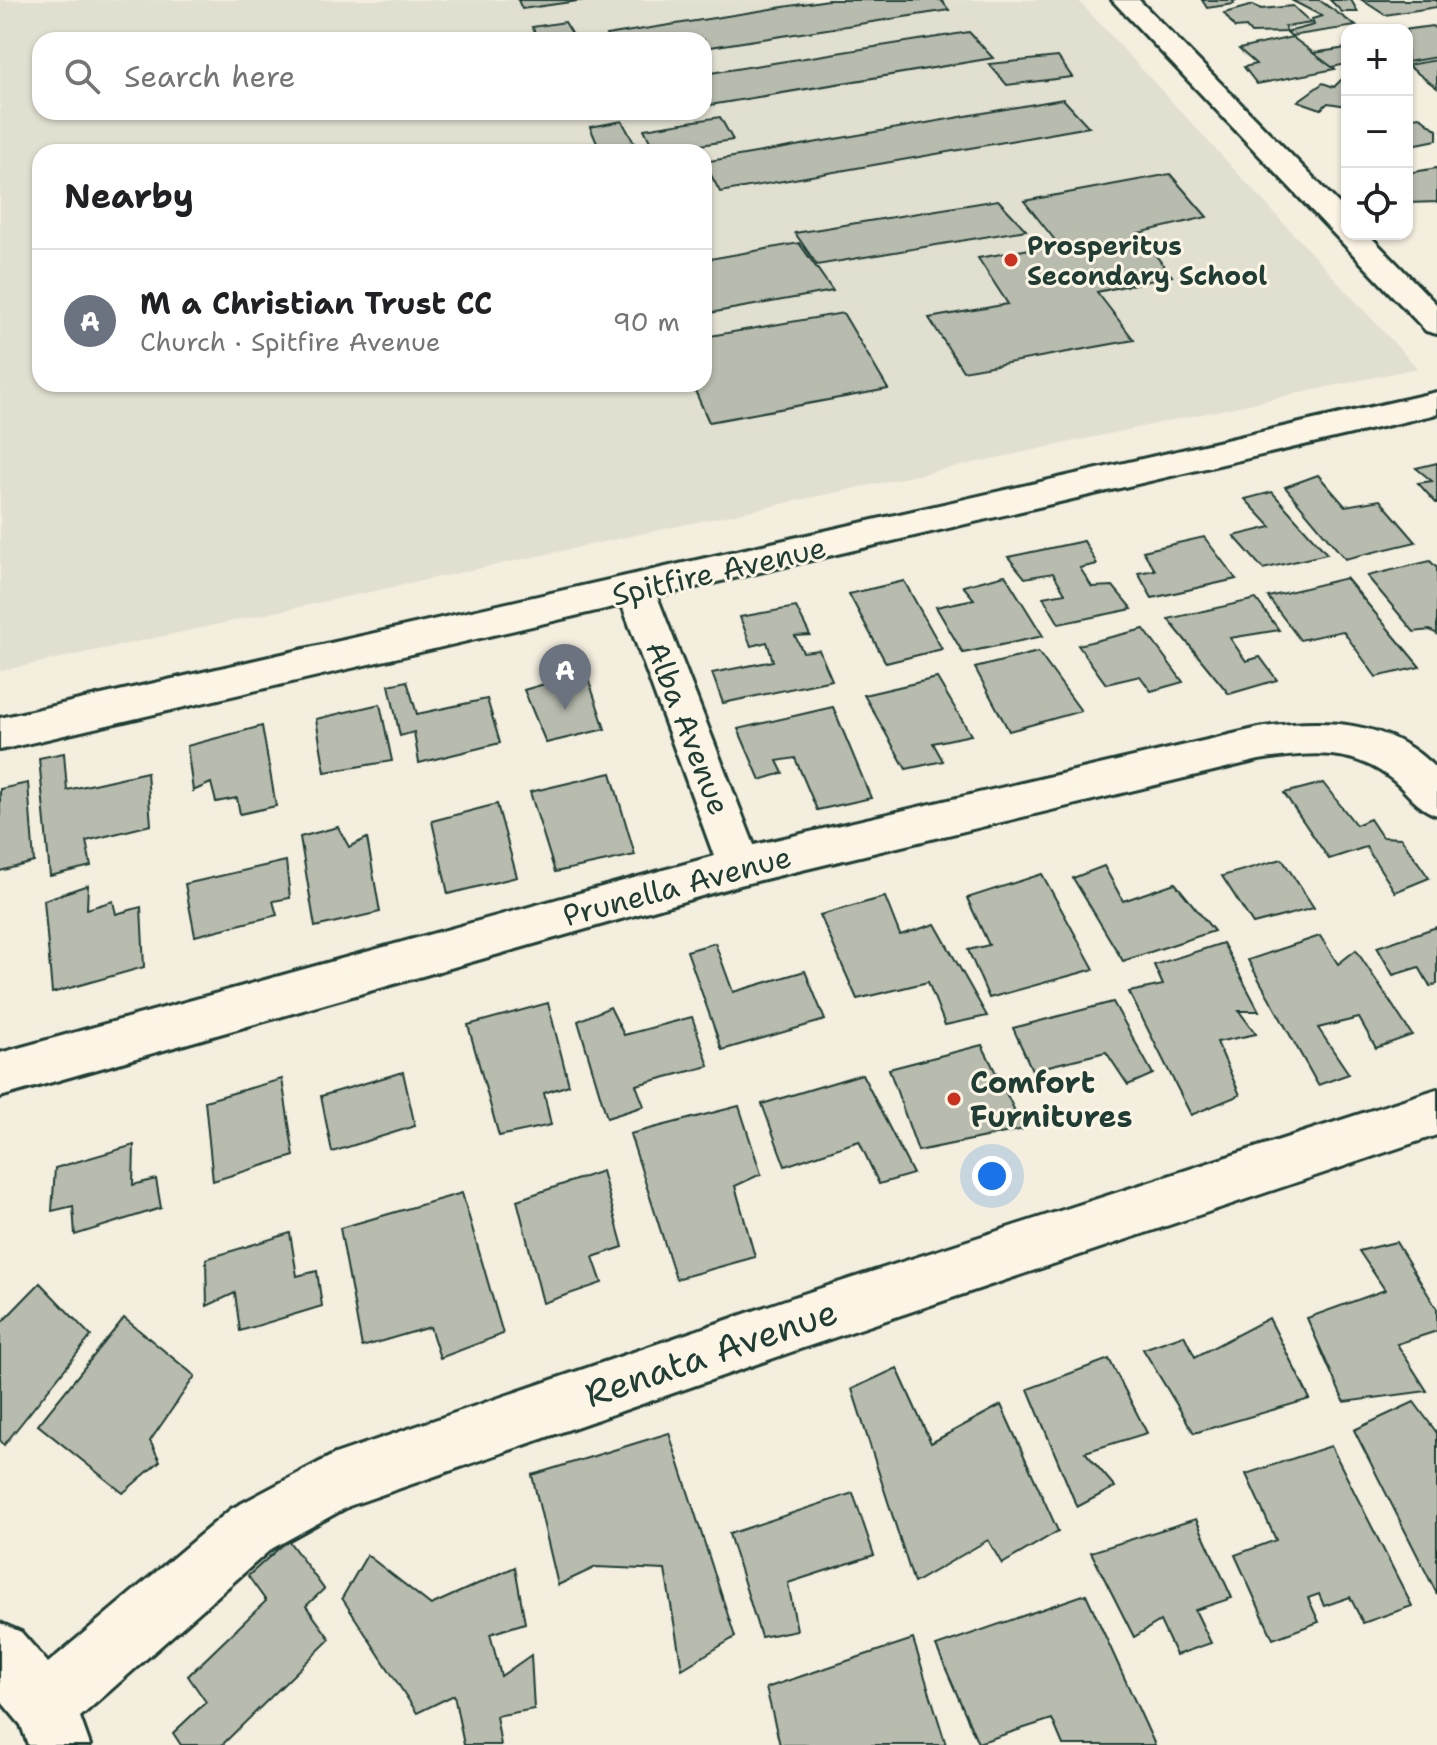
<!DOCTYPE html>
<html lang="en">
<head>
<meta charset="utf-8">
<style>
  :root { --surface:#fff; --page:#f6f6f6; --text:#202124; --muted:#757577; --line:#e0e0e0; --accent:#c8321e }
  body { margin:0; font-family:"Shantell Sans",sans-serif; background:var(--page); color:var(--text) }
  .controls { position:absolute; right:24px; top:24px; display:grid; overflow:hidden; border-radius:16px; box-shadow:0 2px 6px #0004 }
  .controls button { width:72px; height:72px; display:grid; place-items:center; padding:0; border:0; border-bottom:2px solid var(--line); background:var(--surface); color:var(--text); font:40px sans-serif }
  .you { position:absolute; left:992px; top:1176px; width:28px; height:28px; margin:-20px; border:6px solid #fff; border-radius:50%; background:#1a73e8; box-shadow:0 0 0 12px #1a73e833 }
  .badge { display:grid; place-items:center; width:52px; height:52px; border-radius:50%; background:var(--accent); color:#fff; font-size:26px; font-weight:700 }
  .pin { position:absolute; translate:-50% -66px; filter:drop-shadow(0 2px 4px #0008) }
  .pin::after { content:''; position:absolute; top:42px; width:28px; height:24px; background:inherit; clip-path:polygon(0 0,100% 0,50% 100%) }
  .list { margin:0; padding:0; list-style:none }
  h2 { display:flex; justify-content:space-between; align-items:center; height:104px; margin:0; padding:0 32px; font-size:34px }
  h2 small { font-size:26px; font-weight:400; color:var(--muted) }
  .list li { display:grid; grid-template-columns:52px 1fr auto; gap:24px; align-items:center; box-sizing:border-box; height:144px; padding:0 32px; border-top:2px solid var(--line) }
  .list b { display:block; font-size:30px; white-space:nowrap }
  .list p { margin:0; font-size:26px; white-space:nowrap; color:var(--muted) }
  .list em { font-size:26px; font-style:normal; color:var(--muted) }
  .icon { flex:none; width:44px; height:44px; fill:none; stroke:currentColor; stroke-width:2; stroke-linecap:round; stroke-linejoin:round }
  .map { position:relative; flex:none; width:1437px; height:1745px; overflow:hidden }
  .search { position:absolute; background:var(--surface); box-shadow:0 2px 6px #0004; left:32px; top:32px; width:680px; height:88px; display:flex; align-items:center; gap:20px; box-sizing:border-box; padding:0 28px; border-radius:24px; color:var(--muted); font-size:30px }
  .panel { position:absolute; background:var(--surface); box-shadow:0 2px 6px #0004; left:32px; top:144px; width:680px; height:248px; border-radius:24px }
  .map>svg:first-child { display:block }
</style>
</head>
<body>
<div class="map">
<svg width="1437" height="1745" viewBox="0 0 1437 1745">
  <rect width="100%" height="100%" fill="#f3eede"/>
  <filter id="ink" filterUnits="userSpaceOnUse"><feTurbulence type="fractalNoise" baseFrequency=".0125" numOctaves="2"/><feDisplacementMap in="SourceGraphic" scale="16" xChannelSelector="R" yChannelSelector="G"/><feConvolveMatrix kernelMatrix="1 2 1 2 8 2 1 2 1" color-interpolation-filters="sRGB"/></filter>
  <g filter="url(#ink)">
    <path fill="#e1dfd0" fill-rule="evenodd" d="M0 0H1078L1417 368 0 671ZM40 40H704V112H40ZM40 152H704V384H40Z"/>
    <g fill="#b8bcae" stroke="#1f3d34" stroke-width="2">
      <path d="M518 0H585L522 9Z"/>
      <path d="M828 0H941L949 10 704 48V40H609L606 35Z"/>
      <path d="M1202 0H1238L1233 1 1234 4 1207 8Z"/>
      <path d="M1291 0H1319L1356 26 1291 36 1287 32 1314 25 1312 19 1322 16Z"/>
      <path d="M1330 0H1351L1358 12H1342Z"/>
      <path d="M1362 0H1437V7L1385 15Z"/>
      <path d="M1253 5 1261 9 1293 6 1311 23 1285 27 1287 32 1251 33 1246 27 1235 28 1224 13Z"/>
      <path d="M565 22 576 40H539L532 27Z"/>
      <path d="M1432 26 1437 30V57L1407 62V30H1403Z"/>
      <path d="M969 32 993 58 704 106V74Z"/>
      <path d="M1292 37 1335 69 1257 84 1244 67 1256 64 1239 49Z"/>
      <path d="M1347 48V64L1332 67 1313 53Z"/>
      <path d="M1058 57 1072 77 1007 85 989 64Z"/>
      <path d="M1437 60V88L1407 65Z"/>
      <path d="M1346 75 1347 106 1328 103 1321 109 1298 101 1323 83 1334 87Z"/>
      <path d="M1063 99 1089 127 720 192 704 162Z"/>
      <path d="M1419 116 1437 130V140L1407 146V118Z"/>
      <path d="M720 117 733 140 655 152 644 129Z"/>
      <path d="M622 121 634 143 599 148 590 127Z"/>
      <path d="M1437 168V202L1407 203V173Z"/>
      <path d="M1170 174 1207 217 1138 233 1172 276 1097 292 1134 340 963 371 929 318 1008 304 978 258 1058 244 1024 201Z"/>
      <path d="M998 200 1026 230 817 265 795 233Z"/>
      <path d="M799 243 833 291 704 314V260Z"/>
      <path d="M843 313 888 389 709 422 692 384H704V337Z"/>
      <path d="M1437 463V503H1436L1418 483 1432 481 1416 468Z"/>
      <path d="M1318 475 1345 506 1380 500 1416 542 1345 559 1285 487Z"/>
      <path d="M1272 492 1327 554 1263 569 1234 536 1271 527 1245 499Z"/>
      <path d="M1204 537 1236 579 1152 598 1138 573 1155 570 1143 551Z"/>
      <path d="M1084 541 1097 564 1080 568 1092 587 1113 586 1132 609 1059 624 1043 597 1065 593 1053 573 1025 578 1008 557Z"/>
      <path d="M1430 561 1437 568V634L1430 630 1414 632 1367 576Z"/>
      <path d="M1005 575 1043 636 963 653 936 607 974 599 963 586Z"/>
      <path d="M1346 578 1420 667 1376 677 1343 631 1300 640 1268 597Z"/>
      <path d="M904 581 942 649 886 663 849 594Z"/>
      <path d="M1256 599 1279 630 1230 638 1246 661 1260 657 1277 680 1229 694 1168 619Z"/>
      <path d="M796 607 810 635 795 636 803 652 819 650 832 680 723 703 712 673 773 661 767 642 751 646 740 617Z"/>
      <path d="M1144 629 1183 682 1151 691 1140 676 1106 684 1078 645Z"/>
      <path d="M1038 652 1081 711 1009 731 975 668Z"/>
      <path d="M586 672 605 729 546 743 524 690Z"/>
      <path d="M937 678 971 735 933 743 943 761 906 769 864 695Z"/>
      <path d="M407 681 417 714 487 699 500 743 419 763 414 732 400 736 389 685Z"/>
      <path d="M380 704 392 761 325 772 316 719Z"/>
      <path d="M833 707 871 798 817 810 795 758 777 761 783 773 760 780 738 729Z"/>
      <path d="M262 726 276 806 240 814 237 798 216 802 211 783 193 791 187 746Z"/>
      <path d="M64 753 67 790 147 772 151 825 86 841 91 866 50 876 39 758Z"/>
      <path d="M611 773 635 855 555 872 530 792Z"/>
      <path d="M28 783 34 862 0 871V789Z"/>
      <path d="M1323 783 1356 825 1370 819 1382 837 1401 838 1429 878 1395 892 1366 847 1329 859 1284 793Z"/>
      <path d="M497 804 517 877 448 894 432 821Z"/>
      <path d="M338 827 349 847 367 838 380 912 315 927 300 837Z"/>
      <path d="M1282 859 1314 908 1253 924 1222 876Z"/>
      <path d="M286 861 290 898 273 901 277 915 195 936 185 884Z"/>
      <path d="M1104 866 1123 901 1175 883 1214 931 1123 961 1073 878Z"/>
      <path d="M1042 874 1094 969 989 998 968 950 989 945 967 898Z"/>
      <path d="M88 885 87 909 113 901 116 914 141 907 144 967 52 993 44 900Z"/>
      <path d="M885 897 900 935 935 924 987 1016 945 1025 928 982 857 999 820 915Z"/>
      <path d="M1437 927V984L1430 986 1419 967 1393 975 1377 947Z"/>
      <path d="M1320 936 1338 964 1356 950 1412 1035 1376 1048 1359 1018 1318 1028 1349 1074 1318 1085 1248 960Z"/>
      <path d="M715 943 733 992 805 971 825 1020 722 1050 687 951Z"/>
      <path d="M1223 943 1259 1011H1239L1256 1034 1217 1042 1240 1095 1191 1115 1129 992 1163 985 1154 965Z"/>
      <path d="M1113 1002 1153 1074 1128 1085 1106 1052 1032 1070 1013 1028Z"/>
      <path d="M548 1003 569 1085 544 1093 551 1125 499 1136 468 1025Z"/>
      <path d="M610 1007 624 1035 692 1017 709 1066 636 1085 644 1106 607 1118 578 1021Z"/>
      <path d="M982 1045 1024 1129 918 1151 889 1069Z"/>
      <path d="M403 1072 415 1126 332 1152 321 1096Z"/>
      <path d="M862 1074 913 1174 879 1184 859 1141 785 1166 762 1104Z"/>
      <path d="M282 1079 294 1156 213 1181 205 1101Z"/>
      <path d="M739 1106 761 1174 735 1186 755 1257 676 1279 630 1134Z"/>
      <path d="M134 1145 133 1185 156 1179 161 1208 75 1235 73 1206 52 1211 55 1168Z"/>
      <path d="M602 1171 623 1247 593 1257 602 1283 543 1303 517 1200Z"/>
      <path d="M462 1193 503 1334 440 1358 430 1327 362 1347 340 1228Z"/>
      <path d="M290 1233 297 1276 317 1271 322 1306 240 1331 235 1293 207 1306 206 1259Z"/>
      <path d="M1396 1242 1437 1309V1331L1397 1344 1427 1391 1344 1402 1307 1318 1385 1290 1359 1251Z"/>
      <path d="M40 1283 91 1336 4 1445 0 1440V1324Z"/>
      <path d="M124 1318 195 1376 150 1441 160 1461 123 1493 38 1425Z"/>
      <path d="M1269 1318 1310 1399 1194 1433 1143 1349 1184 1335 1195 1357Z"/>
      <path d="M1109 1359 1147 1433 1085 1452 1115 1487 1077 1507 1028 1389Z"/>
      <path d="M897 1368 931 1443 1001 1405 1058 1531 1002 1564 988 1540 914 1583 852 1389Z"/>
      <path d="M1414 1402 1437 1433V1594L1354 1430Z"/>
      <path d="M669 1433 735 1637 682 1669 665 1570 596 1567 558 1585 532 1475Z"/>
      <path d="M1331 1446 1412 1606 1363 1623 1350 1597 1324 1606 1319 1594 1308 1598 1319 1622 1273 1639 1235 1555 1276 1540 1246 1474Z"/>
      <path d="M853 1493 874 1555 788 1583 797 1630 761 1637 729 1534Z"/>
      <path d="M1196 1519 1232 1598 1195 1610 1211 1643 1176 1655 1160 1621 1134 1637 1091 1552Z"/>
      <path d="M288 1540 324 1589 306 1606 330 1639 222 1745H181L173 1733 206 1702 188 1676 266 1601 248 1576Z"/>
      <path d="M367 1555 431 1605 515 1567 525 1623 490 1634 501 1676 531 1655 534 1709 496 1716 501 1745H464L454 1695 417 1713 342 1598Z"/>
      <path d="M1086 1594 1155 1745H1063L1052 1719 978 1743 936 1646Z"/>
      <path d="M913 1639 946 1745H780L766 1688Z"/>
    </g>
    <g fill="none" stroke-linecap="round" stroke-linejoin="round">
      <defs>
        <g id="minor">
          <path d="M1112 0H1139L1347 212V234H1368L1437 305V334L1426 331Z"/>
          <path d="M1437 392V414L657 596 754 845 1259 728C1322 718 1390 719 1437 770V815C1418 809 1409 794 1394 781 1354 747 1308 752 1259 760L740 885 0 1097V1053L714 856 622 605 0 750V718Z"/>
          <path d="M1437 1089V1135L797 1350 349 1506 271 1549 80 1717 90 1745H28L21 1725 0 1700V1623L21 1632 48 1663 231 1509 335 1454 797 1296Z"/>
        </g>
      </defs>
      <use href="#minor" stroke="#1f3d34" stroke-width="6"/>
      <use href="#minor" fill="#fcf5e5" fill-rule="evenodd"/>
    </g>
  </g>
  <g fill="#c8321e" stroke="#fcf5e5" stroke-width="3">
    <circle cx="1011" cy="260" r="8"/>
    <circle cx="954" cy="1099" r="8"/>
  </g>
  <g text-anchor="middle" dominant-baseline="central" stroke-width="6" stroke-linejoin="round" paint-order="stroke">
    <g font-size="26" font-weight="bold" fill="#1f3d34" stroke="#fcf5e5" text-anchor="start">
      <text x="1027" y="245">Prosperitus<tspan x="1027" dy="30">Secondary School</tspan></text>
    </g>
    <g font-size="30" fill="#1f3d34" stroke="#fcf5e5">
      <text transform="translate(719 571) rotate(-13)">Spitfire Avenue</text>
      <text transform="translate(688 728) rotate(69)">Alba Avenue</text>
      <text transform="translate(677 886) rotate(-15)">Prunella Avenue</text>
    </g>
    <g font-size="30" font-weight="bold" fill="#1f3d34" stroke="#fcf5e5" text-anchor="start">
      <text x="970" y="1082">Comfort<tspan x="970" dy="34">Furnitures</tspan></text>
    </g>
    <g font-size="36" fill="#1f3d34" stroke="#fcf5e5">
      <text transform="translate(711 1353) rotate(-19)">Renata Avenue</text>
    </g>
  </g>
</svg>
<div class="controls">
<button>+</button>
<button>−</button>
<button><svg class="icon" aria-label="locate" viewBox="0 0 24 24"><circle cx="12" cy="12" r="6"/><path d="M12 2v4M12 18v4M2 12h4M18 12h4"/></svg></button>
</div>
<div class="you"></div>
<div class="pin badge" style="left:565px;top:710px;background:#6b7280">A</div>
<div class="search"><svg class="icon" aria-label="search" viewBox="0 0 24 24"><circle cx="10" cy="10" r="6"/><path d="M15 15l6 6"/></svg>Search here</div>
<section class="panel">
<h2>Nearby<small></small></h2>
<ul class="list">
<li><span class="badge" style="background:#6b7280">A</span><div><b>M a Christian Trust CC</b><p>Church · Spitfire Avenue</p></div><em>90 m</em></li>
</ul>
</section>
</div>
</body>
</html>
